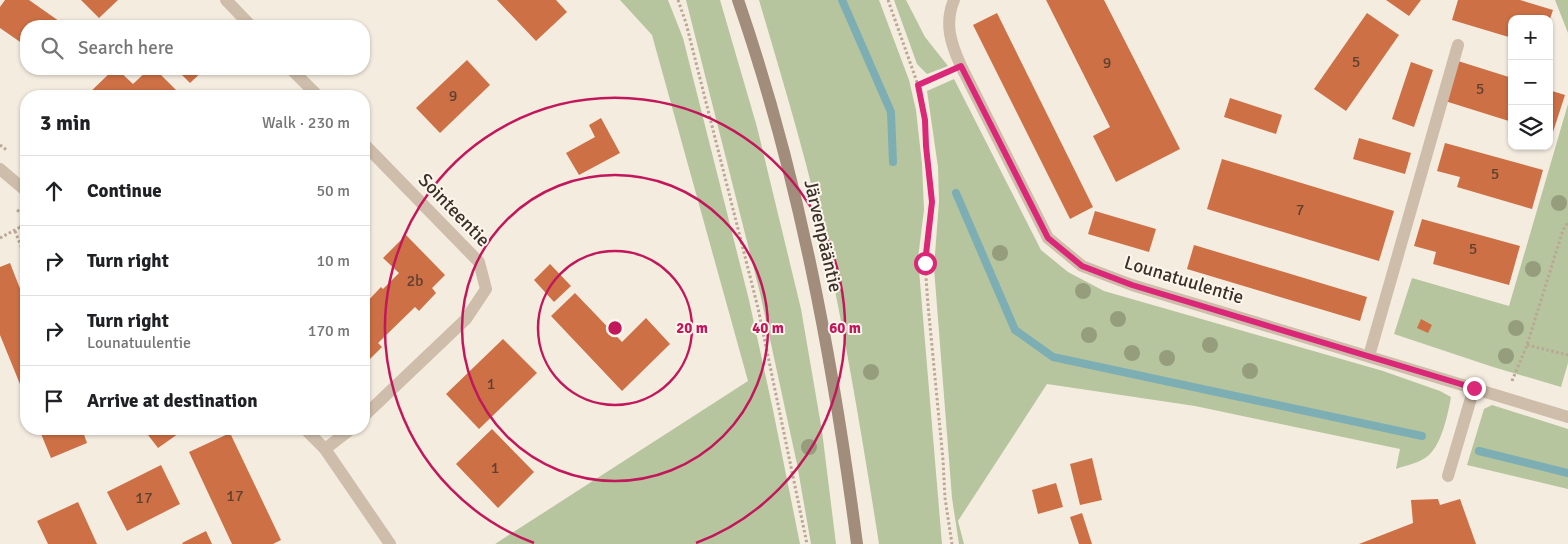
<!DOCTYPE html>
<html lang="en">
<head>
<meta charset="utf-8">
<style>
  :root { --surface:#fff; --page:#f2f2f2; --text:#202124; --muted:#757577; --line:#e0e0e0 }
  body { margin:0; font-family:Signika,sans-serif; background:var(--page); color:var(--text) }
  .controls { position:absolute; right:15px; top:15px; display:grid; overflow:hidden; border-radius:10px; box-shadow:0 1px 4px #0004 }
  .controls button { width:45px; height:45px; display:grid; place-items:center; padding:0; border:0; border-bottom:1px solid var(--line); background:var(--surface); color:var(--text); font:25px sans-serif }
  .stop { position:absolute; width:15px; height:15px; margin:-11px; border:4px solid #db2777; border-radius:50%; background:#fff }
  .stop.end { background:#db2777; border-color:#fff; box-shadow:0 1px 5px #0008 }
  .list { margin:0; padding:0; list-style:none }
  h2 { display:flex; justify-content:space-between; align-items:center; height:65px; margin:0; padding:0 20px; font-size:21px }
  h2 small { font-size:16px; font-weight:400; color:var(--muted) }
  .list li { display:grid; grid-template-columns:32px 1fr auto; gap:15px; align-items:center; box-sizing:border-box; height:70px; padding:0 20px; border-top:1px solid var(--line) }
  .list b { display:block; font-size:19px; white-space:nowrap }
  .list p { margin:0; font-size:16px; white-space:nowrap; color:var(--muted) }
  .list em { font-size:16px; font-style:normal; color:var(--muted) }
  .icon { flex:none; width:28px; height:28px; fill:none; stroke:currentColor; stroke-width:2; stroke-linecap:round; stroke-linejoin:round }
  .map { position:relative; flex:none; width:1568px; height:544px; overflow:hidden }
  .search { position:absolute; background:var(--surface); box-shadow:0 1px 4px #0004; left:20px; top:20px; width:350px; height:55px; display:flex; align-items:center; gap:12px; box-sizing:border-box; padding:0 18px; border-radius:20px; color:var(--muted); font-size:19px }
  .panel { position:absolute; background:var(--surface); box-shadow:0 1px 4px #0004; left:20px; top:90px; width:350px; height:345px; border-radius:20px }
  .map>svg:first-child { display:block }
</style>
</head>
<body>
<div class="map">
<svg width="1568" height="544" viewBox="0 0 1568 544">
  <rect width="100%" height="100%" fill="#f5ece0"/>
  <g fill="#b6c59e">
    <path d="M620 0H668L683 38 749 300 773 410 800 544H495L748 381 652 35Z"/>
    <path d="M686 0H720L757 127 801 309 822 431 836 544H811L797 464 760 293Z"/>
    <path d="M759 0H879L909 80 916 110 922 164 924 210 918 258 942 544H879C864 448 848 352 828 256 810 170 784 85 759 0Z"/>
    <path d="M894 0H906L925 37 948 66 927 74 917 64Z"/>
    <path d="M1555 0H1568V33Z"/>
    <path d="M954 79 1041 250 1068 272 1104 291 1383 371 1440 391 1451 397C1448 414 1442 443 1429 455 1420 463 1407 465 1396 469L1400 449 1195 406 1047 384 958 521 964 544H959L952 498 934 268 939 201 938 167 927 91Z"/>
    <path d="M1568 104V363L1561 387 1493 367 1394 334 1412 278 1509 306Z"/>
    <path d="M1492 405 1568 429V489L1467 465 1484 409Z"/>
  </g>
  <g fill="none" stroke-linecap="round" stroke-linejoin="round">
    <g stroke="#7daeb4" stroke-width="8">
      <path d="M842 0 891 112 893 162"/>
      <path d="M956 193 1015 330 1053 357 1422 436"/>
      <path d="M1479 451 1568 473"/>
    </g>
  </g>
  <g fill="#cd7045">
    <path d="M5 0H29L66 26H26V46L0 28V7Z"/>
    <path d="M81 0H118L99 18Z"/>
    <path d="M497 0H556L567 12 536 41Z"/>
    <path d="M1046 0H1104L1180 149 1116 182 1093 136 1110 127Z"/>
    <path d="M1386 0H1421L1409 16Z"/>
    <path d="M1458 0H1520L1553 10 1550 19H1512V38L1452 20Z"/>
    <path d="M997 13 1093 207 1070 219 973 25Z"/>
    <path d="M1367 13 1399 35 1346 111 1314 89Z"/>
    <path d="M467 60 490 85 440 133 416 108Z"/>
    <path d="M1458 61 1512 78V122L1445 101Z"/>
    <path d="M1411 62 1433 70 1414 127 1392 119Z"/>
    <path d="M114 69H117L133 84 149 69H155L180 94 177 96H86Z"/>
    <path d="M176 69H205L190 83Z"/>
    <path d="M1549 90 1565 95 1552 135 1549 134Z"/>
    <path d="M1230 98 1282 115 1276 134 1224 117Z"/>
    <path d="M601 118 620 153 579 175 566 153 595 137 589 125Z"/>
    <path d="M1359 138 1411 153 1405 174 1353 159Z"/>
    <path d="M1445 143 1543 170 1532 209 1457 187 1460 177 1437 171Z"/>
    <path d="M1222 159 1394 211 1379 261 1207 209Z"/>
    <path d="M1095 211 1156 229 1149 252 1088 234Z"/>
    <path d="M1422 219 1520 246 1509 285 1433 264 1436 252 1414 246Z"/>
    <path d="M406 235 445 275 432 288 436 293 419 311 415 307 378 343 382 347 366 363 364 361V305L381 287 383 289 399 273 383 258Z"/>
    <path d="M1194 245 1367 297 1360 321 1187 269Z"/>
    <path d="M10 263 26 304V399L0 335V267Z"/>
    <path d="M550 264 571 286 554 302 534 280Z"/>
    <path d="M575 293 622 342 646 318 670 344 622 391 551 316Z"/>
    <path d="M1421 319 1432 325 1428 333 1417 328Z"/>
    <path d="M503 339 537 373 479 429 446 394Z"/>
    <path d="M39 429H82L87 443 51 458Z"/>
    <path d="M148 429H185L158 448 145 431Z"/>
    <path d="M492 429 534 472 498 508 456 464Z"/>
    <path d="M230 433 281 540 273 544H232L189 452Z"/>
    <path d="M1092 458 1102 500 1080 505 1070 464Z"/>
    <path d="M161 465 180 504 127 531 107 492Z"/>
    <path d="M1056 483 1063 507 1038 514 1032 490Z"/>
    <path d="M1438 499 1440 505 1460 499 1476 544H1359L1413 523 1411 500Z"/>
    <path d="M78 502 97 544H48L37 521Z"/>
    <path d="M1082 513 1092 544H1079L1070 517Z"/>
    <path d="M206 531 212 544H183L182 543Z"/>
  </g>
  <g fill="none" stroke-linecap="round" stroke-linejoin="round">
    <g stroke="#baa794" stroke-width="3" stroke-dasharray="2.5 2.5" stroke-linecap="butt">
      <path d="M678 0 686 23 758 308 807 544"/>
      <path d="M888 0 918 85 925 120 926 145 932 202 925 263 928 305 943 460 945 498 952 544"/>
      <path d="M918 85 944 74"/>
      <path d="M0 145 8 151"/>
      <path d="M17 210 26 216"/>
      <path d="M20 228 26 216"/>
      <path d="M15 231 26 259"/>
      <path d="M0 238 26 224"/>
      <path d="M1527 345 1568 355"/>
      <path d="M1512 381 1527 345 1563 230 1568 222"/>
    </g>
    <g stroke="#cebdaa" stroke-width="12">
      <path d="M1369 356 1458 45"/>
      <path d="M1448 476 1474 388"/>
    </g>
    <g stroke="#cebdaa" stroke-width="12">
      <path d="M226 0 251 26"/>
      <path d="M954 0C944 24 951 44 961 66L1048 238 1082 266 1132 285 1568 417"/>
      <path d="M291 69 318 96"/>
      <path d="M364 144 479 262 486 289 466 319 364 416"/>
      <path d="M0 169 26 191"/>
      <path d="M305 429 325 449 390 544"/>
      <path d="M325 449 351 429"/>
    </g>
    <path stroke="#a28c7b" stroke-width="12" d="M738 0C799 176 833 360 857 544"/>
  </g>
  <g fill="#959d7d">
    <circle cx="1559" cy="203" r="8"/>
    <circle cx="1000" cy="253" r="8"/>
    <circle cx="1533" cy="269" r="8"/>
    <circle cx="1083" cy="291" r="8"/>
    <circle cx="1118" cy="319" r="8"/>
    <circle cx="1516" cy="328" r="8"/>
    <circle cx="1089" cy="335" r="8"/>
    <circle cx="1210" cy="345" r="8"/>
    <circle cx="1132" cy="353" r="8"/>
    <circle cx="1506" cy="356" r="8"/>
    <circle cx="1167" cy="358" r="8"/>
    <circle cx="1250" cy="371" r="8"/>
    <circle cx="871" cy="372" r="8"/>
    <circle cx="809" cy="447" r="8"/>
  </g>
  <g fill="none" stroke-linecap="round" stroke-linejoin="round">
    <path stroke="#db2777" stroke-width="6" d="M925 263 932 202 926 146 925 120 918 85 961 66 1048 238 1082 266 1132 285 1474 388"/>
  </g>
  <g fill="none" stroke="#c2185b" stroke-width="2.5">
    <circle cx="615" cy="328" r="77"/>
    <circle cx="615" cy="328" r="153"/>
    <path d="M534 543A230 230 0 1 1 696 543"/>
  </g>
  <g text-anchor="middle" dominant-baseline="central" stroke-width="4" stroke-linejoin="round" paint-order="stroke">
    <g font-size="16" fill="#604131">
      <text x="1356" y="62">5</text>
      <text x="1107" y="63">9</text>
      <text x="1480" y="89">5</text>
      <text x="453" y="96">9</text>
      <text x="1495" y="174">5</text>
      <text x="1300" y="210">7</text>
      <text x="1473" y="249">5</text>
      <text x="415" y="281">2b</text>
      <text x="491" y="384">1</text>
      <text x="495" y="468">1</text>
      <text x="235" y="496">17</text>
      <text x="144" y="498">17</text>
    </g>
    <g font-size="19" fill="#3c312a" stroke="#fcf6ed">
      <text transform="translate(454 210) rotate(46)">Sointeentie</text>
      <text transform="translate(823 236) rotate(77)">Järvenpääntie</text>
      <text transform="translate(1184 280) rotate(17)">Lounatuulentie</text>
    </g>
  </g>
  <circle cx="615" cy="328" r="8" fill="#c2185b" stroke="#fcf6ed" stroke-width="2.5"/>
  <g font-size="15" text-anchor="middle" font-weight="bold" fill="#c2185b" stroke="#fcf6ed" stroke-width="4" stroke-linejoin="round" paint-order="stroke">
    <text x="692" y="333">20 m</text>
    <text x="768" y="333">40 m</text>
    <text x="845" y="333">60 m</text>
  </g>
</svg>
<div class="controls">
<button>+</button>
<button>−</button>
<button><svg class="icon" aria-label="layers" viewBox="0 0 24 24"><path d="M12 4l9 5-9 5-9-5zM3 14l9 5 9-5"/></svg></button>
</div>
<div class="stop" style="left:925px;top:263px"></div>
<div class="stop end" style="left:1474px;top:388px"></div>
<div class="search"><svg class="icon" aria-label="search" viewBox="0 0 24 24"><circle cx="10" cy="10" r="6"/><path d="M15 15l6 6"/></svg>Search here</div>
<section class="panel">
<h2>3 min<small>Walk · 230 m</small></h2>
<ul class="list">
<li><svg class="icon" aria-label="ahead" viewBox="0 0 24 24"><path d="M12 20V5M6 11l6-6 6 6"/></svg><div><b>Continue</b></div><em>50 m</em></li>
<li><svg class="icon" aria-label="right" viewBox="0 0 24 24"><path d="M7 20v-9h11M14 6l5 5-5 5"/></svg><div><b>Turn right</b></div><em>10 m</em></li>
<li><svg class="icon" aria-label="right" viewBox="0 0 24 24"><path d="M7 20v-9h11M14 6l5 5-5 5"/></svg><div><b>Turn right</b><p>Lounatuulentie</p></div><em>170 m</em></li>
<li><svg class="icon" aria-label="arrive" viewBox="0 0 24 24"><path d="M6 21V4h12l-3 4 3 4H6"/></svg><div><b>Arrive at destination</b></div></li>
</ul>
</section>
</div>
</body>
</html>
